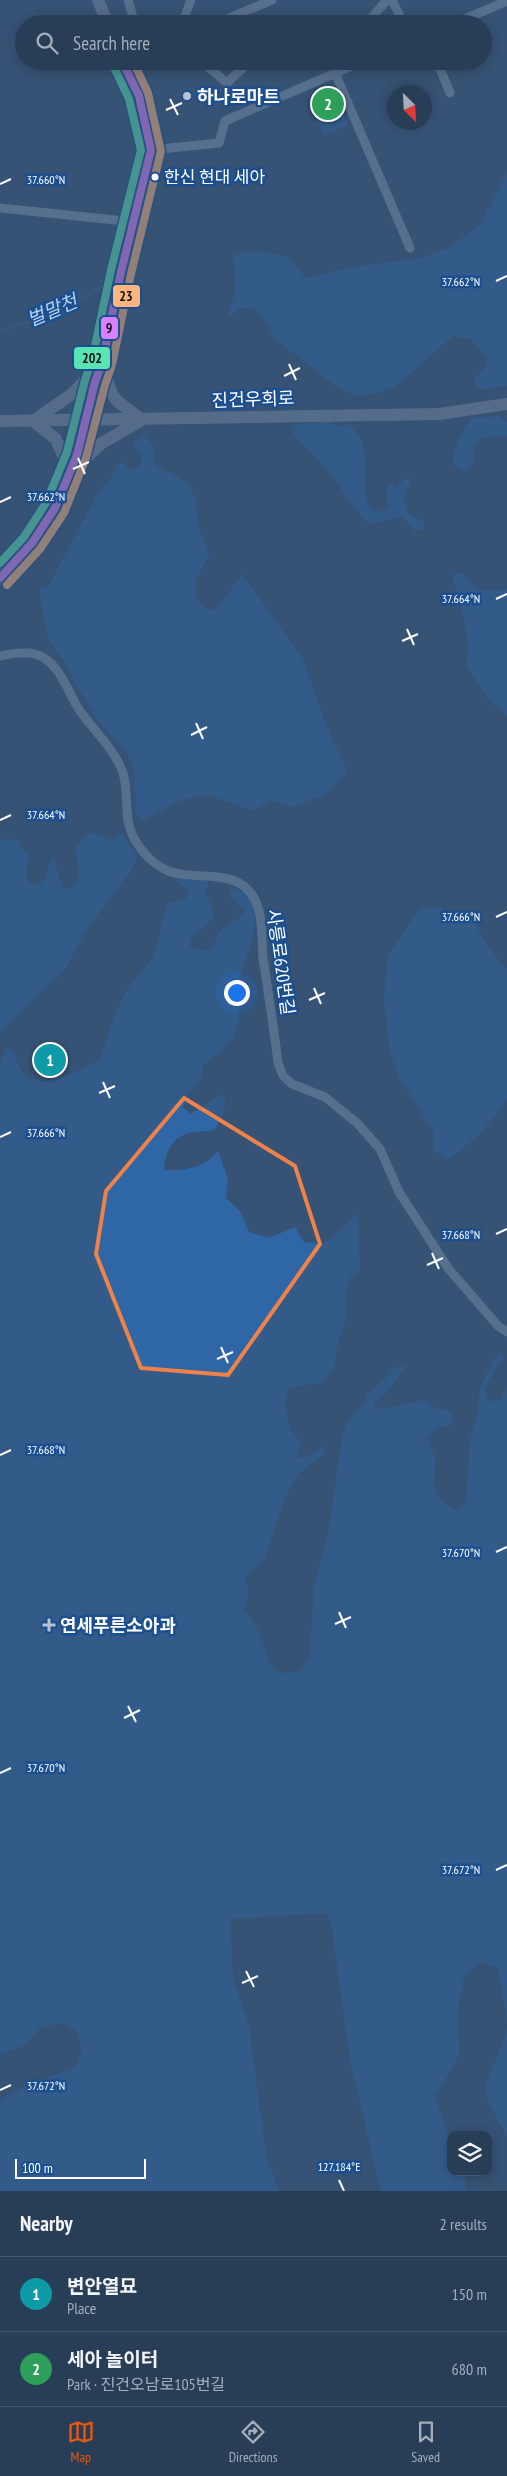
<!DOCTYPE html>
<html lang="en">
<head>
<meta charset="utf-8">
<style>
  :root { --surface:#283e57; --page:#30455d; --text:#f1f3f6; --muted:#a5aeba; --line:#44576d; --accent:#ea580c }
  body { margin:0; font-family:"PT Sans Narrow","Noto Sans KR",sans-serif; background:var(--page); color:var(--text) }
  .controls { position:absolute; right:15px; bottom:15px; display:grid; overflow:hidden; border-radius:10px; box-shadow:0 2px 12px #0003 }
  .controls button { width:45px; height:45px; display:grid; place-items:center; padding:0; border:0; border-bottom:1px solid var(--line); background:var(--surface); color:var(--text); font:25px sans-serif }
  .compass { position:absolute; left:387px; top:85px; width:45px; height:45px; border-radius:50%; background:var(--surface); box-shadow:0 2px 12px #0003; rotate:156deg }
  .scale { position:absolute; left:15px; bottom:12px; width:131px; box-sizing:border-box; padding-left:5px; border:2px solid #fff; border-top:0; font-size:14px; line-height:18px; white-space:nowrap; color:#fff; -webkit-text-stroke:4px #1b4f8f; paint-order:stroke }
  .you { position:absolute; left:236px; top:992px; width:18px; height:18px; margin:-12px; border:4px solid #fff; border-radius:50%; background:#1a73e8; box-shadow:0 0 0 8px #1a73e833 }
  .badge { display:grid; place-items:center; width:32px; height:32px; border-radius:50%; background:var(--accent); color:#fff; font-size:16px; font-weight:700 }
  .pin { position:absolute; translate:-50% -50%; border:2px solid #fff; box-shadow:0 1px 5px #0006 }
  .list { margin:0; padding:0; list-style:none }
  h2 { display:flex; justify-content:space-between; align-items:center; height:65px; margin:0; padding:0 20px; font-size:21px }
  h2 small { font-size:16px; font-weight:400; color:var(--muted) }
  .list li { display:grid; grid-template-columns:32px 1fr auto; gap:15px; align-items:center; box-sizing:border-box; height:75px; padding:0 20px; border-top:1px solid var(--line) }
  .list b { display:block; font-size:19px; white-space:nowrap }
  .list p { margin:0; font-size:16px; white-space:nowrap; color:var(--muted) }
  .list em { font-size:16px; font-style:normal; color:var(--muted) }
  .icon { flex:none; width:28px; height:28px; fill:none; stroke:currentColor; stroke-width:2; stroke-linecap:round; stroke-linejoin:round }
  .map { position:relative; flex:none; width:507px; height:2191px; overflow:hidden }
  .search { position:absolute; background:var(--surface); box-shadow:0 2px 12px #0003; left:15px; right:15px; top:15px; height:55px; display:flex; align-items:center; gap:12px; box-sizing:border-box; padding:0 18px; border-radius:28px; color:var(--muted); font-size:19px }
  .sheet { height:215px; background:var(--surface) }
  nav { display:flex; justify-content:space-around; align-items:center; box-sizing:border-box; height:70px; border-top:1px solid var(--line); background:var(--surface); font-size:14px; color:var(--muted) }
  nav a { display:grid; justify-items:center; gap:2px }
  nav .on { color:var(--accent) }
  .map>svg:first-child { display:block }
</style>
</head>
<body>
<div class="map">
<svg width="507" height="2191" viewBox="0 0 507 2191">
  <rect width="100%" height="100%" fill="#365274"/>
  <g fill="#2f66a5">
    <path d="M332 88 348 125 323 136 314 114 318 94Z"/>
    <path d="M507 173V385L486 390 476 387 474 379 487 365 486 357 471 339 453 336 396 386 375 394 357 396 337 387 276 340 262 316 253 308H239L231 315 228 313 235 293 234 253 264 252 288 257 306 278 349 268 420 258 448 248 480 225Z"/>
    <path d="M498 416 507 422V437C494 434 482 436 473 446 472 458 477 463 465 471L456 467 452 459 459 439 471 418Z"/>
    <path d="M330 422 337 427 347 424C384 448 350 493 375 512L388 509 386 485 391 484 396 488 406 478 411 479 404 498 408 514 425 523 423 530 415 531 402 517 368 524 347 498 332 475 294 435 291 427 303 423Z"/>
    <path d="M143 436C153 442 158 453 153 464L188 483 196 500 197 522 209 555 196 579V598L208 611 218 607 242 574 303 659 325 722 347 771 325 795 292 807 272 801 252 810 208 795 184 799 143 820 136 815 134 770 127 753 95 717 63 660 48 639 39 590 48 587 99 491 110 480 116 465 123 463 130 470 139 466 142 458 135 447V441Z"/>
    <path d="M455 573H462C478 592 483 592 507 589V716L488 699 467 666 468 646 464 617 452 577Z"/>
    <path d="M122 833 137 857 132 869 87 929 65 969 0 1033V839L18 840 21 849 29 853 26 875 30 884 39 885 45 878 53 855 62 886 68 890 78 881 79 872 75 849C85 831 93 831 111 840Z"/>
    <path d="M184 875 201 876 208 883 205 894 211 904 213 919 191 938 189 948 205 950 214 946C219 921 233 929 245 911L230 896 232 888 246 893 256 909 254 932 237 986 239 1023 233 1038 218 1054 204 1064 199 1084 189 1093 183 1107 191 1114 223 1093C228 1107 222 1119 214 1130 205 1132 193 1131 185 1134 171 1140 164 1155 164 1170 185 1171 204 1168 218 1151L228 1179 226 1198 240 1211 249 1232 269 1238 295 1227 304 1242 324 1244 358 1213 360 1272 351 1276 346 1288V1319L337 1346 335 1367 322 1382 287 1389C283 1413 286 1424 301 1444L297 1457 305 1458 325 1446 324 1454 298 1474 283 1502 265 1558 245 1578 249 1592 244 1609C249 1617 255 1624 259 1632 270 1656 264 1679 300 1671L310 1654 314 1585 328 1535 342 1439 348 1421 364 1403 368 1393 387 1377 390 1369 406 1365 391 1387 374 1405V1410L425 1400 436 1409 449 1410 453 1416 451 1425 435 1429 428 1438 435 1458 434 1490 440 1500 456 1510 461 1508 466 1501 470 1440 478 1411 480 1388 492 1361 500 1354 503 1358 488 1382 485 1392 489 1401H500L507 1388V2020L498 1968 481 1962 464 1976 457 2017 460 2053 435 2097 451 2145V2172H463L466 2180V2191H381L350 2061 332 1928 327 1913 230 1919 233 1978 249 2026 266 2156 279 2191H0V2100L29 2085 76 2066 82 2050 77 2031 61 2023 40 2028 25 2045 0 2055V1064L7 1047 15 1052C22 1103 70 1074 100 1060 109 1033 116 1006 132 982 138 974 147 967 152 959 161 942 161 921 167 903L187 898 189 891 175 880Z"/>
    <path d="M441 907 448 916 471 917 488 947 507 970V1099C491 1124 471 1144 447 1160L434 1151 433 1131 400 1079 390 1053 384 999 388 956 419 909Z"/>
    <path d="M507 2029V2136L487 2100V2083Z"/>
  </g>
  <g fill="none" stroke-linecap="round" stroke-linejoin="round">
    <path stroke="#3b618d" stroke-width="2.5" d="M0 331 59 312 103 286"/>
    <g stroke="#7d92a8" stroke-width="9">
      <path d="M128 0 135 24"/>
      <path d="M392 0 404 24"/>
      <path d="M182 24 191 0"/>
      <path d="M215 24 272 0"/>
      <path d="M366 24 387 0"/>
      <path d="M453 24 507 1"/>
      <path d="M201 61 227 83 250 61"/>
      <path d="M437 61 450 93"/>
      <path d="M335 73 410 248"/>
      <path d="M139 93V61"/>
      <path d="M151 150 219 143 225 121 363 61"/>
      <path d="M0 208 134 222"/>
      <path d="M0 656C15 653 31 650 44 658 60 667 69 693 78 708 91 728 119 753 124 777 129 798 123 820 135 840 142 852 151 862 164 869 191 883 236 865 254 898 264 916 261 938 263 958 268 993 274 1028 278 1063L283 1076 292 1084 325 1097 357 1123 380 1149 399 1192 448 1268 498 1326 507 1332"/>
    </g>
    <g stroke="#798da4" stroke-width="12">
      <path d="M98 0 108 24"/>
      <path d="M102 363 111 392 116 400 142 420 102 443 70 472 56 439 33 421 72 394Z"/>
      <path d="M0 421 439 414 507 404"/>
      <path d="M0 578 32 543 55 508 77 455 95 382 102 363 121 272 151 150 139 96 122 61"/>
    </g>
    <defs>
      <path id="bus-1" d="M0 578 32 543 55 508 77 455 95 382 102 363 121 272 151 150 139 96 122 61"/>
      <path id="bus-2" d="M7 585 40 549 64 513 86 458 105 385 112 365 131 274 161 151 148 93 133 61"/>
      <path id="bus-3" d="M0 563 24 537 46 503 67 452 85 380 92 360 111 270 141 150 129 99 113 65"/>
    </defs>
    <use href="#bus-1" stroke="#1b4f8f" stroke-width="11"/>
    <use href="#bus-2" stroke="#1b4f8f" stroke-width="11"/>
    <use href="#bus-3" stroke="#1b4f8f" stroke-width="11"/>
    <use href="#bus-1" stroke="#d880ff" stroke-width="8"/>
    <use href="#bus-2" stroke="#ffb580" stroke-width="8"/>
    <use href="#bus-3" stroke="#5ae4b6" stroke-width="8"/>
  </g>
  <path d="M0 0H507V2191H0ZM184 1098 295 1166 320 1244 228 1375 141 1368 96 1254 106 1191Z" fill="#365274" fill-opacity=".55" fill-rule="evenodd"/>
  <path fill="none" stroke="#ee8249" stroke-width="4" stroke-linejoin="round" d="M184 1098 295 1166 320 1244 228 1375 141 1368 96 1254 106 1191Z"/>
  <path fill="none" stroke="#fff" stroke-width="2" d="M170 99 178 115M166 110 182 103M0 184 11 179M496 281 507 276M289 364 296 380M284 376 300 368M78 458 85 474M73 469 89 462M0 502 11 497M496 599 507 594M407 629 414 645M402 641 418 634M196 723 203 739M191 735 207 727M0 820 11 815M496 917 507 912M314 988 321 1004M309 1000 325 993M103 1082 110 1098M99 1093 115 1086M0 1137 11 1132M496 1234 507 1229M432 1253 439 1269M427 1265 443 1258M221 1347 228 1363M217 1359 233 1352M0 1455 11 1450M496 1552 507 1547M339 1612 346 1628M335 1624 351 1617M128 1706 136 1722M124 1718 140 1710M0 1773 11 1768M496 1870 507 1865M246 1971 254 1987M242 1983 258 1976M0 2090 11 2085M339 2180 344 2191"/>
  <g fill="#b9c2ce" stroke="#1b4f8f" stroke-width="2">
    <circle cx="187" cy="96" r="5"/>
    <path d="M46.5 1617.5h5v5h5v5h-5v5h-5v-5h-5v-5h5z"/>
  </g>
  <circle fill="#fff" stroke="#1b4f8f" stroke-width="2" cx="155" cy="177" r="4.5"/>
  <g text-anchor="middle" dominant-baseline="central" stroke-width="5" stroke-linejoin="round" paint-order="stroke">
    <g font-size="17" fill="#fff" stroke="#1b4f8f" text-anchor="start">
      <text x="164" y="177">한신 현대 세아</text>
    </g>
    <g font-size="18" font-weight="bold" fill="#fff" stroke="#1b4f8f" text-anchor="start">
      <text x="197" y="96">하나로마트</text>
      <text x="60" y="1625">연세푸른소아과</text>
    </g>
    <g font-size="18" fill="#fff" stroke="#1b4f8f">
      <text transform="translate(253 399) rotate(-2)">진건우회로</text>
      <text transform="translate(281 962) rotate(82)">사릉로620번길</text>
    </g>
    <g font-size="19" font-style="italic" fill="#b5d3f5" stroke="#1b4f8f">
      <text transform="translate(52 310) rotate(-23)">벌말천</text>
    </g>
  </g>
  <g font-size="12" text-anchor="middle" fill="#fff" stroke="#1b4f8f" stroke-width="5" stroke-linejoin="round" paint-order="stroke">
    <text x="46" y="184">37.660°N</text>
    <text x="461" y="286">37.662°N</text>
    <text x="46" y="501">37.662°N</text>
    <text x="461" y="603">37.664°N</text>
    <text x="46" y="819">37.664°N</text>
    <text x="461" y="921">37.666°N</text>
    <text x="46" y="1137">37.666°N</text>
    <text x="461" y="1239">37.668°N</text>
    <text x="46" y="1454">37.668°N</text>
    <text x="461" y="1557">37.670°N</text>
    <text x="46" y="1772">37.670°N</text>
    <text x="461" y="1874">37.672°N</text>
    <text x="46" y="2090">37.672°N</text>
    <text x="339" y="2171">127.184°E</text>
  </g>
  <g stroke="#1b4f8f" stroke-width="2">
    <rect x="112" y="284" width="29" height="24" rx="5" fill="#ffb580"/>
    <rect x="100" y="316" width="19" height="24" rx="5" fill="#d880ff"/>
    <rect x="73" y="346" width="38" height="24" rx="5" fill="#5ae4b6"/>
  </g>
  <g font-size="14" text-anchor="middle" font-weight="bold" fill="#111">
    <text x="126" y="301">23</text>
    <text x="109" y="333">9</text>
    <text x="92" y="363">202</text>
  </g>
</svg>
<div class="controls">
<button><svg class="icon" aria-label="layers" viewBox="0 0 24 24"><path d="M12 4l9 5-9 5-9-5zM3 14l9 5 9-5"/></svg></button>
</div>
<svg class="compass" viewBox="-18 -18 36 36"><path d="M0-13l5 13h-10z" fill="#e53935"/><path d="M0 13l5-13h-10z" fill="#a5aeba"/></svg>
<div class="scale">100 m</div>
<div class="you"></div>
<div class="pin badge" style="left:50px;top:1060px;background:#0f9aa8">1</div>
<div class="pin badge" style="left:328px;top:104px;background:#2e9e5b">2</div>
<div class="search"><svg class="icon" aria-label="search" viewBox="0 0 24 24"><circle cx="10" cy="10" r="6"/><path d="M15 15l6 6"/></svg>Search here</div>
</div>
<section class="sheet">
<h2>Nearby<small>2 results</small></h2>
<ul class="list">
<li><span class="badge" style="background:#0f9aa8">1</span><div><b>변안열묘</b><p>Place</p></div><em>150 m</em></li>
<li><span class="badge" style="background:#2e9e5b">2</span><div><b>세아 놀이터</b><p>Park · 진건오남로105번길</p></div><em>680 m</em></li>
</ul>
</section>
<nav>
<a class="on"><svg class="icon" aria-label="map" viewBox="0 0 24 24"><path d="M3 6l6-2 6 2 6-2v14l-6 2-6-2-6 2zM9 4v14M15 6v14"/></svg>Map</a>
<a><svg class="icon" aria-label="directions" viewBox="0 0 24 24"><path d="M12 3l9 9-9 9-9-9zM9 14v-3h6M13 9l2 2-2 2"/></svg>Directions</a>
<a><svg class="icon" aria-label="saved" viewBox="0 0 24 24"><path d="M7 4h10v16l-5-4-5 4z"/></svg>Saved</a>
</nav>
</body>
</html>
